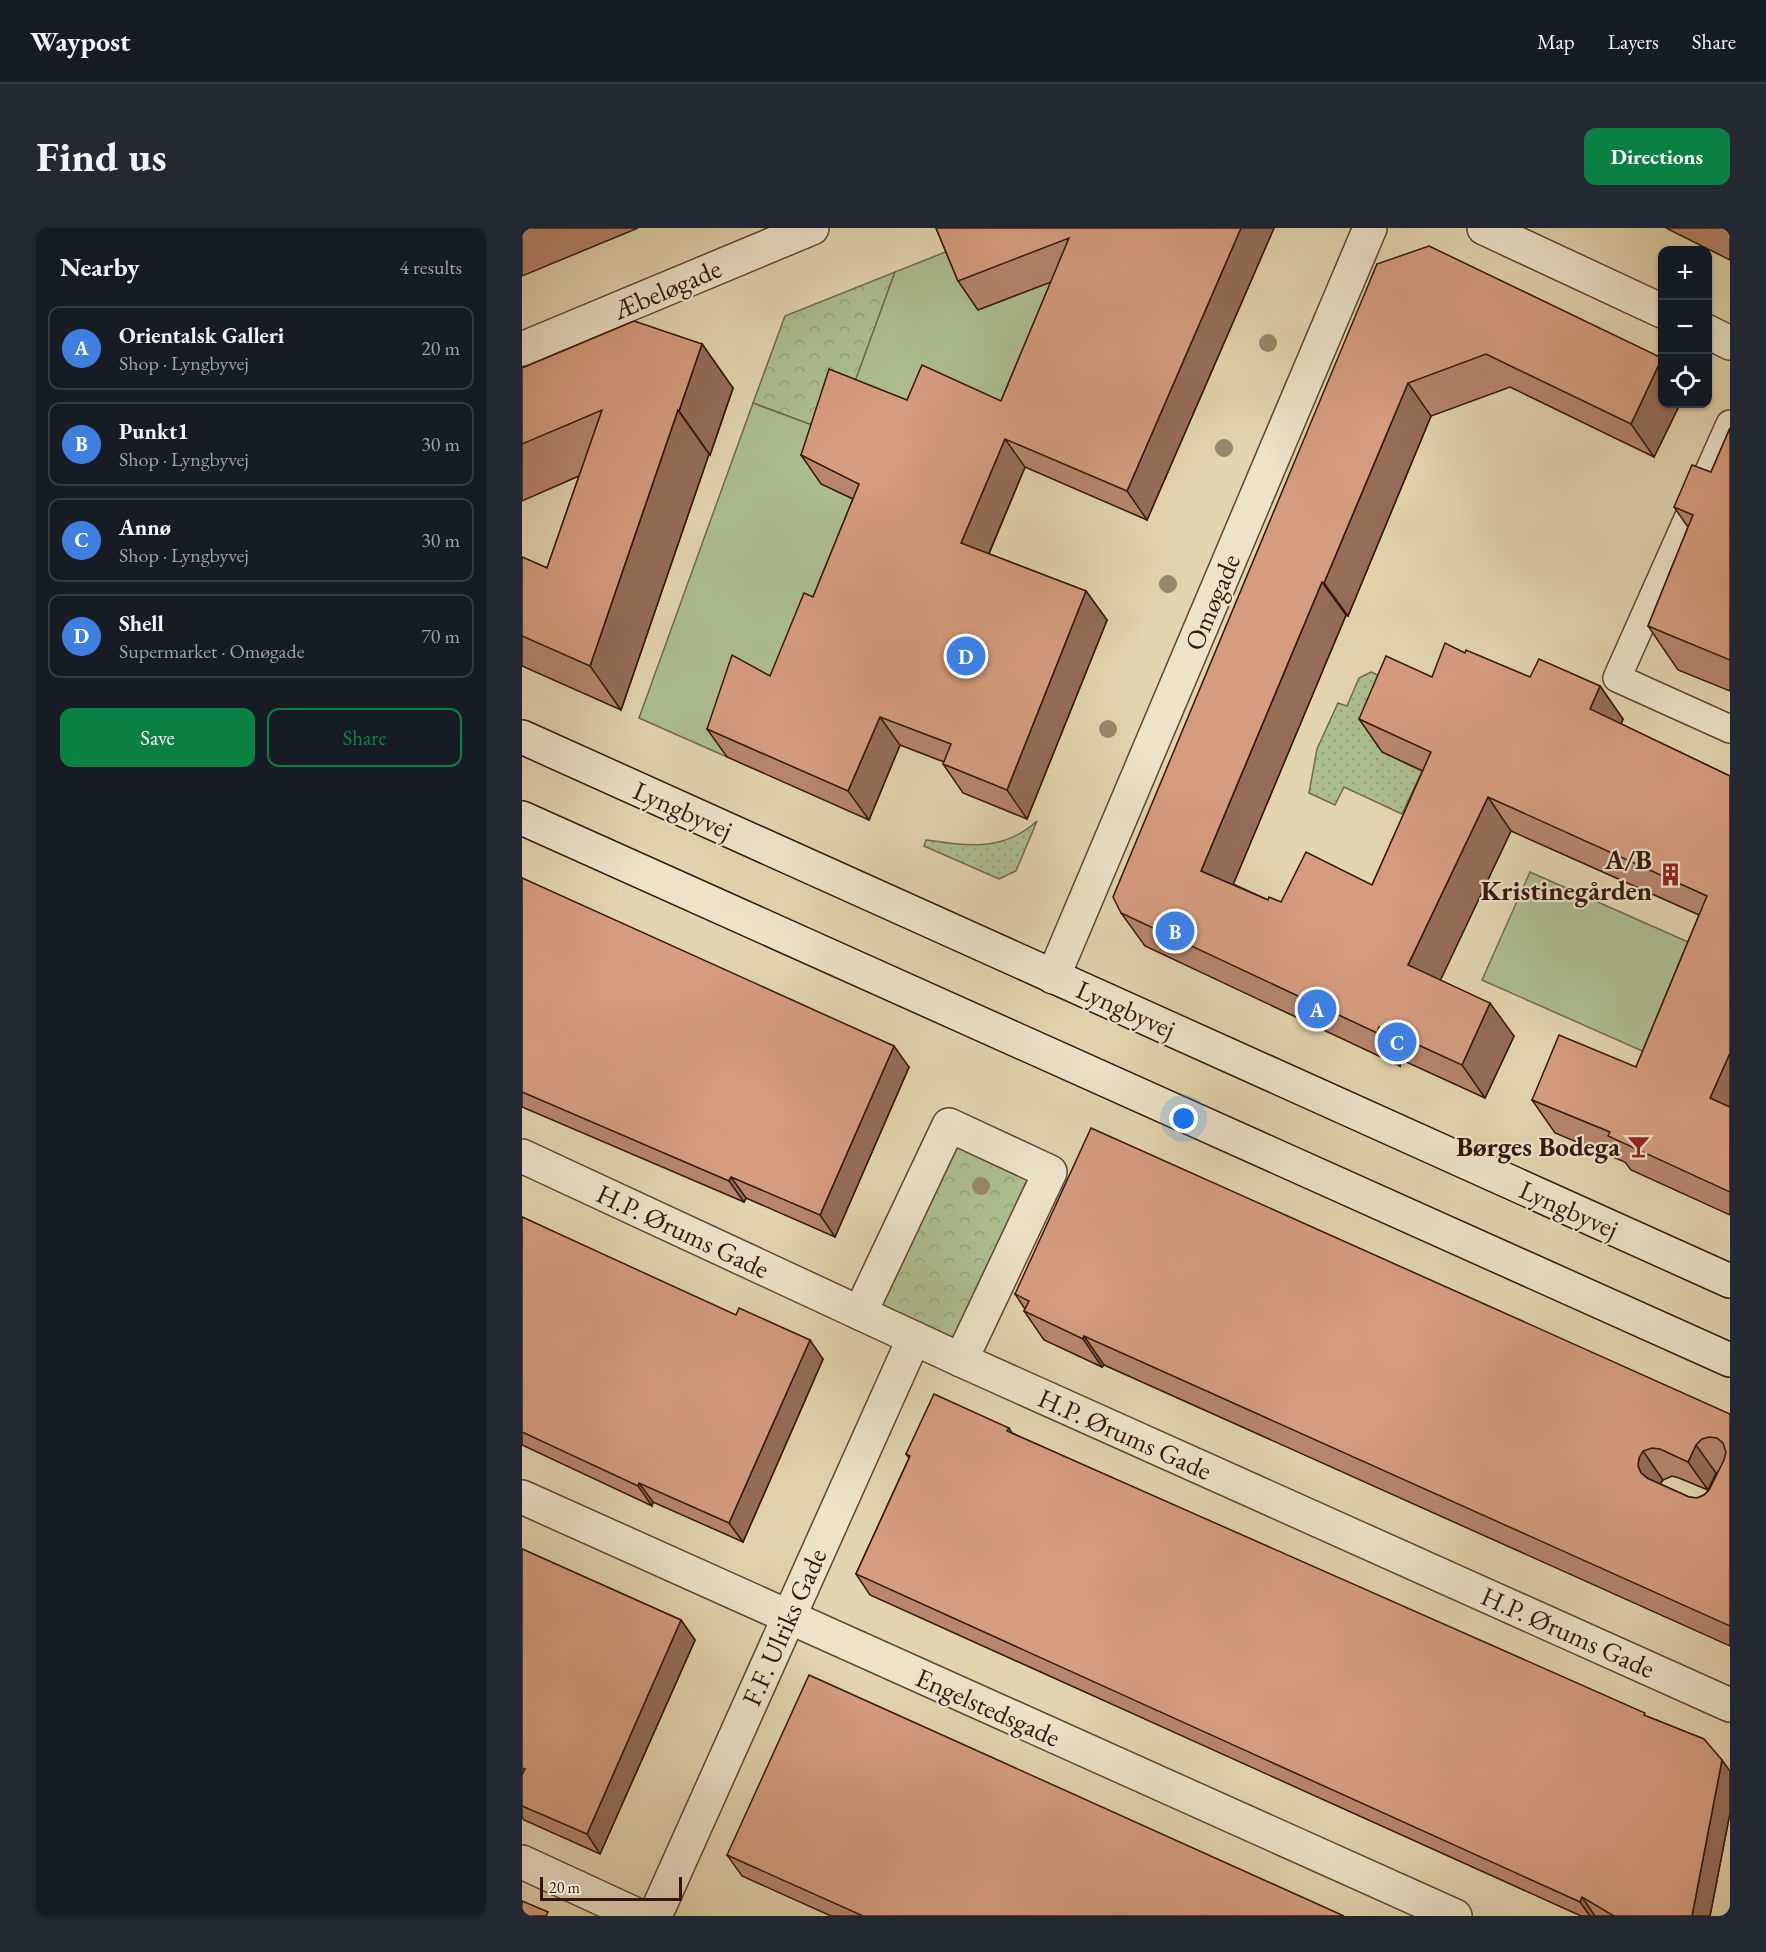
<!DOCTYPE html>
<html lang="en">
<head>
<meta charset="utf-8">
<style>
  :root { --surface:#171b24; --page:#242831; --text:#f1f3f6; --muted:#9ea1a6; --line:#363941; --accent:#0b8043 }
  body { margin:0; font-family:"EB Garamond",serif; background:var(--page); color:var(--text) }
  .controls { position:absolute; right:18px; top:18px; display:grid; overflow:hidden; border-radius:12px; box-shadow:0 2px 4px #0004 }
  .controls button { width:54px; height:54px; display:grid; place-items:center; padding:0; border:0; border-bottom:2px solid var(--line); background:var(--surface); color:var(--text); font:30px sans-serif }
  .scale { position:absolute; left:18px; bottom:15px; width:142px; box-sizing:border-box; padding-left:6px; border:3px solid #33170c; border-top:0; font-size:16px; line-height:21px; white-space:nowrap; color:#33170c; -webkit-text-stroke:4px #ece3c9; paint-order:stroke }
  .you { position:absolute; left:662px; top:891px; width:21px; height:21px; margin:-15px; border:4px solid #fff; border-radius:50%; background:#1a73e8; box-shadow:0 0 0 9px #1a73e833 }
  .badge { display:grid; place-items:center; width:39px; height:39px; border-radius:50%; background:var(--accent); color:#fff; font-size:20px; font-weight:700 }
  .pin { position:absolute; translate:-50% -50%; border:3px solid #fff; box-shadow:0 2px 6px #0006 }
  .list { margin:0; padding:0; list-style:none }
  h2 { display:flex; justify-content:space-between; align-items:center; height:78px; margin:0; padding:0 24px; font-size:26px }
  h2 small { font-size:20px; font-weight:400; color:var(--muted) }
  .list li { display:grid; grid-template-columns:39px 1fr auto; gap:18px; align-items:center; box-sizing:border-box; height:84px; margin:0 12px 12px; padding:0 12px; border:2px solid var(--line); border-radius:12px }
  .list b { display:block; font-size:22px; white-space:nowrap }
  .list p { margin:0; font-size:20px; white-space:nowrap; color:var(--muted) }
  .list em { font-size:20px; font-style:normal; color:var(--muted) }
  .actions { display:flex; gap:12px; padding:18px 24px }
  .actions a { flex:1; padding:14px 0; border:2px solid var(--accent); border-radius:12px; text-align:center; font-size:21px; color:var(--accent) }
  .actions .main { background:var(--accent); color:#fff }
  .icon { flex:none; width:33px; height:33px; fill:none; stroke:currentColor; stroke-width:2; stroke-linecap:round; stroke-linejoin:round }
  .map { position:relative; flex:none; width:1208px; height:1688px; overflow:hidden; border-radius:12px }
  header { display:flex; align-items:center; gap:36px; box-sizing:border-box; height:84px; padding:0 30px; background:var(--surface); border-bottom:2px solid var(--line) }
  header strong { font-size:28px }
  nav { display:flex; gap:33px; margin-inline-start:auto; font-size:21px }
  .intro { display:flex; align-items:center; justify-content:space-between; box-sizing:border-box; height:144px; padding:0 36px }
  h1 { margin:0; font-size:42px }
  .button { padding:15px 27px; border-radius:12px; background:var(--accent); color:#fff; font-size:21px; font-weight:700 }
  main { display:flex; gap:36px; padding:0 36px }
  aside { flex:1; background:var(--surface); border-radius:12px; box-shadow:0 2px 4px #0004 }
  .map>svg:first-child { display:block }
</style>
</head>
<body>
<header>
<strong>Waypost</strong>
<nav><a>Map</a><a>Layers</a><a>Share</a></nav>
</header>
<div class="intro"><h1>Find us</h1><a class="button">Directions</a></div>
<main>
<aside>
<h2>Nearby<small>4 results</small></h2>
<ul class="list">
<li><span class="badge" style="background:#3f7fe0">A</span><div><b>Orientalsk Galleri</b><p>Shop · Lyngbyvej</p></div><em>20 m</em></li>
<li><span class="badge" style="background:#3f7fe0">B</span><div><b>Punkt1</b><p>Shop · Lyngbyvej</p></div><em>30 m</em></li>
<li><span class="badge" style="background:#3f7fe0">C</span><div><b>Annø</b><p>Shop · Lyngbyvej</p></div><em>30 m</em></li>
<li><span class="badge" style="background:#3f7fe0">D</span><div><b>Shell</b><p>Supermarket · Omøgade</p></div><em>70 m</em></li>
</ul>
<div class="actions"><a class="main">Save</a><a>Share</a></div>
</aside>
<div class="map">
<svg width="1208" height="1688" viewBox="0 0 1208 1688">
  <defs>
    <pattern id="grass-dots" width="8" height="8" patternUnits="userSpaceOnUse" patternTransform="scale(1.5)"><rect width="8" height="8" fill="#adbe8e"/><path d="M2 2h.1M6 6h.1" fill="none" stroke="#95a379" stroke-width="1.8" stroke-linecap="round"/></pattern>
    <pattern id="park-crowns" width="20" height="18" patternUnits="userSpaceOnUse" patternTransform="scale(1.5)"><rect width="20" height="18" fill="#adbe8e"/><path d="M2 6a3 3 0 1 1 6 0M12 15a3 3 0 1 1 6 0" fill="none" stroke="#95a379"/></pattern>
  </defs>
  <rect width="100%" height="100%" fill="#e2d4ac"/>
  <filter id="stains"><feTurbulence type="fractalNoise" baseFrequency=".00333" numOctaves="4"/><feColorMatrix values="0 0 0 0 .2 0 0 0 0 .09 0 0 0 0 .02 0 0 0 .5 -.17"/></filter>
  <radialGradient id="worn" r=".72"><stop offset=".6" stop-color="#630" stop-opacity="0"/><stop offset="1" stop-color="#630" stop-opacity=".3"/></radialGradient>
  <g fill="url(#grass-dots)" stroke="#706a4d" stroke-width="1.5">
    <path d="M849 444 888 462 860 524 900 543 880 586 822 559 813 577 787 565 795 521 816 475 825 478 837 450Z"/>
    <path d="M515 593 494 643 477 651 402 618 404 612C445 618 481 624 515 593Z"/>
  </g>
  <g fill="url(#park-crowns)" stroke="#706a4d" stroke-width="1.5">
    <path d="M373 44 314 206 231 175 263 88Z"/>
    <path d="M430 912 517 952 440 1114 354 1074Z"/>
  </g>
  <g fill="#adbe8e" stroke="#706a4d" stroke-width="1.5">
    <path d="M431 21 545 47 499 202 405 201 327 170 373 44Z"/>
    <path d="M231 175 314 206 358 284 277 456H231L205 529 117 490Z"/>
    <path d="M1008 644 1175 718 1127 826 960 752Z"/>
  </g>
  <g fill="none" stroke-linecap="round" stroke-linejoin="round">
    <defs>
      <path id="lane" d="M1208 196 1095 450 1208 501"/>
      <g id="street">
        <path d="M962 0 1140 83"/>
        <path d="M1186 104 1208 115"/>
        <path d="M0 121 290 0"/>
        <path d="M531 749 848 0"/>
        <path d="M0 928 439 1132 1208 1477"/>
        <path d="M338 1085 427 897 528 944 439 1132"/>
        <path d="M0 1269 933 1688"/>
        <path d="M0 1634 117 1688"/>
        <path d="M133 1688 392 1110"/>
      </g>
      <g id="secondary">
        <path d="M0 509 1208 1053"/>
        <path d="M0 590 1208 1132"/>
      </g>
    </defs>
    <use href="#lane" stroke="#5f4634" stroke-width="30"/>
    <use href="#street" stroke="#5f4634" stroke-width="36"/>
    <use href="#secondary" stroke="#33170c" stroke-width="36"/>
    <use href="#lane" stroke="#ece3c9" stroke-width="27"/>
    <use href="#street" stroke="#ece3c9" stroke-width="33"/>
    <use href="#secondary" stroke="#ece3c9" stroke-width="33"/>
  </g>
  <g fill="#968869">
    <circle cx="746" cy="115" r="9"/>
    <circle cx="702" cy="220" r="9"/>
    <circle cx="646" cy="356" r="9"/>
    <circle cx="586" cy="501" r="9"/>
    <circle cx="459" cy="958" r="9"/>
  </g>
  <g fill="#b7866c" stroke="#33170c" stroke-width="1.5" fill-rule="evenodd">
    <path d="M0 0H116L0 48Z"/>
    <path d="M414 0H752L625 292 503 239 467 326 564 363 585 392 505 591 441 565 421 536 422 534 378 517 347 592 205 529 185 501 248 448 291 369 331 271 299 256 279 227 479 173 529 54 456 82 436 53Z"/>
    <path d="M1144 0H1208V32Z"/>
    <path d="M855 36 1140 176H1158L1132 229 988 159 909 188 826 388 824 387 711 656 746 672 759 674 850 657 901 543 860 524 837 491 910 449 943 425 1008 449 1078 458 1101 491 1099 496 1208 548V987L1109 942 1103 934 1033 905 1010 872 1114 839 1177 687 989 603 918 752 992 808 963 870 880 832 878 838 623 718 599 685Z"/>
    <path d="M180 116 211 160 188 227 187 226 99 482 0 438V329L25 340 57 248 0 273V140Z"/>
    <path d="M1208 200V463L1156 442 1126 398 1166 299 1152 279 1189 244Z"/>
    <path d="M0 650 387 839 313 1009 224 970 222 974 0 879Z"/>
    <path d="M0 989 301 1131 221 1314 131 1274 130 1278 0 1217Z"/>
    <path d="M493 1066 1208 1186V1418L582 1137 580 1139 522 1112 502 1083 503 1081ZM1196 1243 1187 1262 1182 1267 1175 1270 1167 1269 1138 1256 1141 1252 1150 1248 1157 1250 1186 1262Z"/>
    <path d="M487 1200 490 1205 1126 1489 1208 1585 1188 1688H1059L348 1367 334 1346 387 1230 384 1226Z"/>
    <path d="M0 1321 159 1392 173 1412 78 1626 2 1592 0 1589Z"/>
    <path d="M205 1627 822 1688H309L220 1648Z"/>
  </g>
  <g fill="#956d58" stroke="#33170c" stroke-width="1.5">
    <path d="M719 0H752L625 292 605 263Z"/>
    <path d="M180 116 211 160 188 227 157 183Z"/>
    <path d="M1140 130V176H1158L1132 229 1109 196Z"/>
    <path d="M886 155 909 188 826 388 802 355Z"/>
    <path d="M156 182 187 226 99 482 68 438Z"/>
    <path d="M483 211 503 239 459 344 439 315Z"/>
    <path d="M800 354 824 387 703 676 679 643Z"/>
    <path d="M564 363 585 392 505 591 485 562Z"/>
    <path d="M1078 458 1101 491 1091 515 1068 481Z"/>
    <path d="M358 489 378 517 347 592 326 563Z"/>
    <path d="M966 569 989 603 910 770 886 737Z"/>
    <path d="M968 775 992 808 963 870 940 837Z"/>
    <path d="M857 799 880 832 878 838 855 805Z"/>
    <path d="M372 818 387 839 313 1009 298 987Z"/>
    <path d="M1208 825V899L1188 870Z"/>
    <path d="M209 949 224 970 222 974 207 953Z"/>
    <path d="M562 1108 582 1137 580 1139 561 1111Z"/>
    <path d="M288 1112 301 1131 221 1314 207 1295Z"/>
    <path d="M1174 1217 1194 1245 1186 1262 1166 1234Z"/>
    <path d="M1121 1223 1141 1252 1136 1258 1119 1245 1116 1238 1117 1230Z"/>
    <path d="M117 1255 131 1274 130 1278 116 1258Z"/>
    <path d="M159 1392 173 1412 78 1626 65 1606Z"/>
    <path d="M1200 1532 1208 1543V1585L1188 1688H1170Z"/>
    <path d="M1060 1669 1073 1688H1068L1058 1674Z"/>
  </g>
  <g fill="#d59c7d" stroke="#33170c" stroke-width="1.5" fill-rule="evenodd">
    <path d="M414 0H719L605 263 483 211 439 315 564 363 485 562 421 536 429 516 358 489 326 563 185 501 210 427 248 448 282 365 291 369 337 256 279 227 307 141 385 172 400 137 479 173 547 10 436 53Z"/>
    <path d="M907 18 1140 130 1109 196 964 126 886 155 802 355 800 354 679 643 746 672 747 669 759 674 784 624 850 657 909 524 837 491 864 428 910 449 923 415 943 425 944 422 1008 449 1017 431 1078 458 1068 481 1208 548V825L1188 870 1208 879V964L1086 908 1088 904 1010 872 1037 807 1114 839 1185 668 966 569 886 737 968 775 940 837 857 799 855 805 599 685 591 669 855 36Z"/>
    <path d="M112 93 180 116 157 183 156 182 68 438 0 408V329L25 340 80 182 0 216V140Z"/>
    <path d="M1208 200V432L1126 398 1171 287 1152 279 1170 237 1189 244Z"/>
    <path d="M0 650 372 818 298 987 209 949 207 953 0 864Z"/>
    <path d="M569 900 1208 1186V1398L562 1108 561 1111 502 1083 507 1073 493 1066ZM1187 1209 1195 1210 1201 1215 1204 1224 1202 1232 1187 1262 1182 1267 1175 1270 1167 1269 1125 1250 1119 1245 1116 1238 1117 1230 1121 1223 1130 1220 1138 1221 1166 1234 1174 1217 1180 1211Z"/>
    <path d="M0 989 214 1087 217 1080 288 1112 207 1295 117 1255 116 1258 0 1204Z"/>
    <path d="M412 1166 487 1200 485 1203 1123 1485 1122 1487 1182 1511 1200 1532 1170 1688H1092L1060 1669 1058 1674 334 1346 388 1228 384 1226Z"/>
    <path d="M0 1321 159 1392 65 1606 0 1578V1547L3 1541 0 1540Z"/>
    <path d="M287 1447 822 1688H341L205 1627Z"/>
    <path d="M0 1673 26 1684 24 1688H0Z"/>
  </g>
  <defs>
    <symbol id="building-bare" viewBox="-9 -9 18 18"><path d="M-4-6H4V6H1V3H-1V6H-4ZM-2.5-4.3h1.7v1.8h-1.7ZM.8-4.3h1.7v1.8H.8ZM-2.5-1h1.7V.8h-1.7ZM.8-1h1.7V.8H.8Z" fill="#8f2418" stroke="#ece3c9" stroke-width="2.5" paint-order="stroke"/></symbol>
    <symbol id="bar-bare" viewBox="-9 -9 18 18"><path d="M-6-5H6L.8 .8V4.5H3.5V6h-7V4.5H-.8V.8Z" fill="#8f2418" stroke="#ece3c9" stroke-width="2.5" paint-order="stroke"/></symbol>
  </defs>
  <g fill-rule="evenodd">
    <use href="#building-bare" x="1132" y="630" width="33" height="33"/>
    <use href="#bar-bare" x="1100" y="902" width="33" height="33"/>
  </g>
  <g text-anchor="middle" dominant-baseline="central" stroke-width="4.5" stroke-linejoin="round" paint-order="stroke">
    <g font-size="27" fill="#33170c" stroke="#ece3c9">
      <text transform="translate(145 61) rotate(-23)">Æbeløgade</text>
      <text transform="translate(690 374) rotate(-67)">Omøgade</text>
      <text transform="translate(161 582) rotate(24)">Lyngbyvej</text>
      <text transform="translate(604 781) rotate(24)">Lyngbyvej</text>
      <text transform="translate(1047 981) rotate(24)">Lyngbyvej</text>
      <text transform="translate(161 1003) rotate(25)">H.P. Ørums Gade</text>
      <text transform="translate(603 1206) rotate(24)">H.P. Ørums Gade</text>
      <text transform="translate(262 1399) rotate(-66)">F.F. Ulriks Gade</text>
      <text transform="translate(1046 1404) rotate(24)">H.P. Ørums Gade</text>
      <text transform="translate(466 1479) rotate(24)">Engelstedsgade</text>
    </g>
    <g font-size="27" font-weight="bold" fill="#33170c" stroke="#ece3c9" text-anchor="end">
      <text x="1130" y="631">A/B<tspan x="1130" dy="31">Kristinegården</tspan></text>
      <text x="1098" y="918">Børges Bodega</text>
    </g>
  </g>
  <rect width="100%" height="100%" filter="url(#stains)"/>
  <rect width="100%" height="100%" fill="url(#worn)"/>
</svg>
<div class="controls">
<button>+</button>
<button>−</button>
<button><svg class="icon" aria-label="locate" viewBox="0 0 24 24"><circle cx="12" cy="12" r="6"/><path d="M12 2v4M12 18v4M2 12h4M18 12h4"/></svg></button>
</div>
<div class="scale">20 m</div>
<div class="you"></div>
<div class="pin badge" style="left:795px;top:781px;background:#3f7fe0">A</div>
<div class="pin badge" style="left:653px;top:703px;background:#3f7fe0">B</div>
<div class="pin badge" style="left:875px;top:814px;background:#3f7fe0">C</div>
<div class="pin badge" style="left:444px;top:428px;background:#3f7fe0">D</div>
</div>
</main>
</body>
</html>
